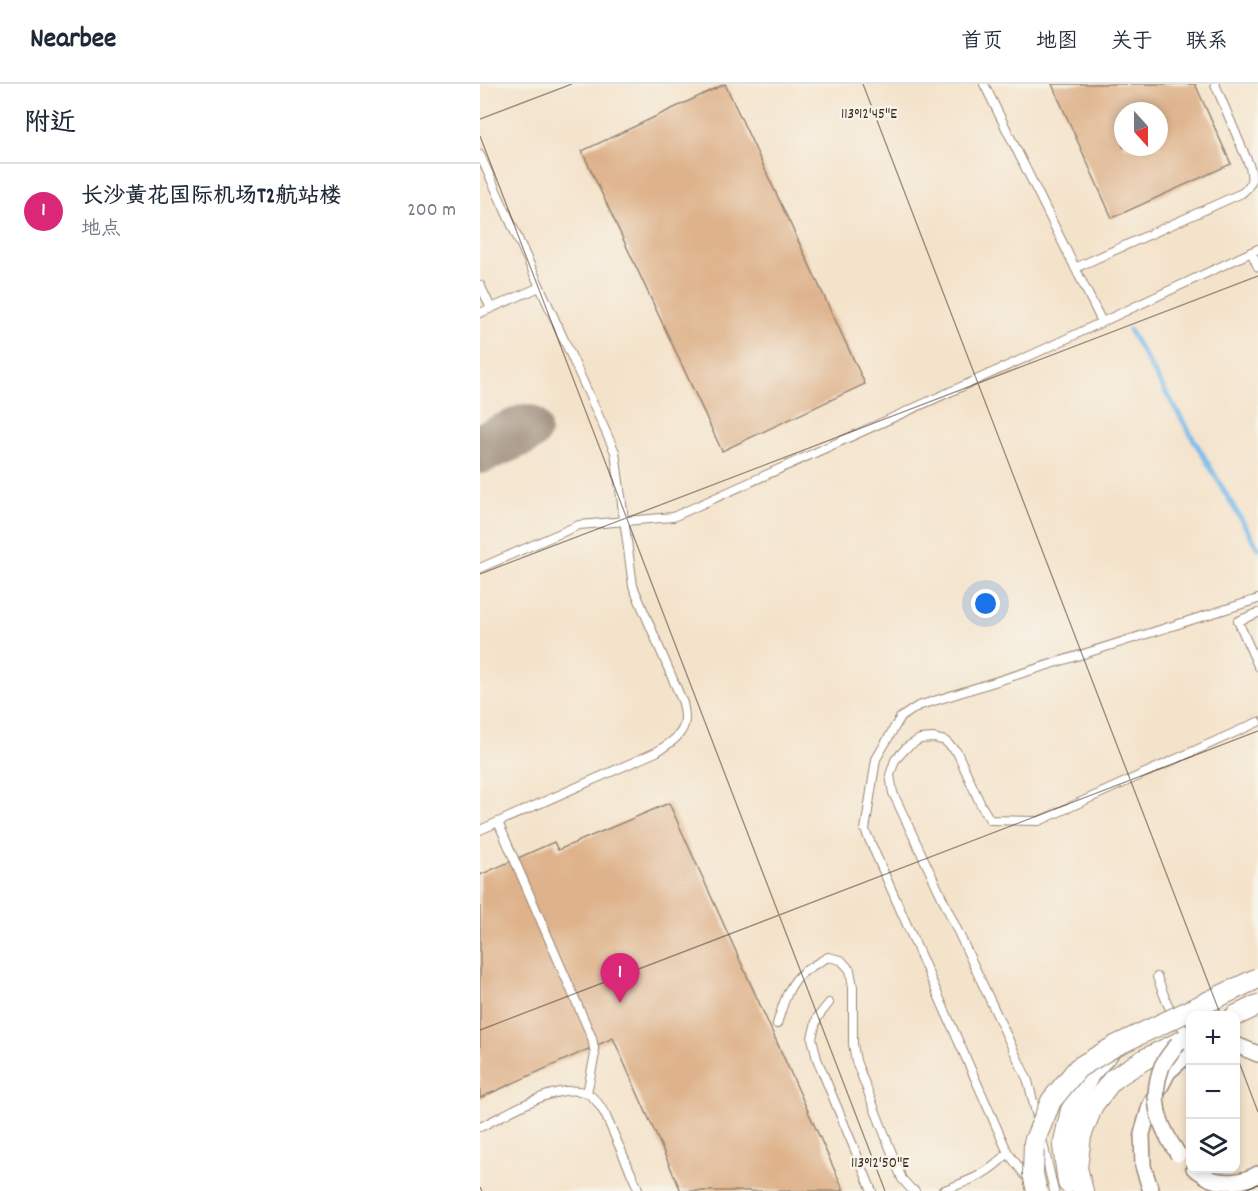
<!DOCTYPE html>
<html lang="zh">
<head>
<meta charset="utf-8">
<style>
  :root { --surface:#fff; --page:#f6f6f7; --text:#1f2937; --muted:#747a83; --line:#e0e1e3; --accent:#db2777 }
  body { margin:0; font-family:Dekko,"LXGW WenKai TC",sans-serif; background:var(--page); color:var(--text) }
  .controls { position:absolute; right:18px; bottom:18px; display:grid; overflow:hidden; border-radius:12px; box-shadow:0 3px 9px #0003 }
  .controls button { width:54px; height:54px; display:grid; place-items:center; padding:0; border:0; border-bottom:2px solid var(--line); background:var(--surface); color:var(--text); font:30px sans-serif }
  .compass { position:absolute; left:634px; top:18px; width:54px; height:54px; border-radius:50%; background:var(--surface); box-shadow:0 3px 9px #0003; rotate:159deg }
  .you { position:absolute; left:506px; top:520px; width:21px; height:21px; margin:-15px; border:4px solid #fff; border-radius:50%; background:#1a73e8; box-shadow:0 0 0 9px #1a73e833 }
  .badge { display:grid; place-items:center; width:39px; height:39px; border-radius:50%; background:var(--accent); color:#fff; font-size:20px; font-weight:700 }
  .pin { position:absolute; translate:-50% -50px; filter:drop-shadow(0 2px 3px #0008) }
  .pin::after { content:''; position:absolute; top:32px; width:21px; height:18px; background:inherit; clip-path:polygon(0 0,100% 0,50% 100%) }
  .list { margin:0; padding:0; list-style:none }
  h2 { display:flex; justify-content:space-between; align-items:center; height:78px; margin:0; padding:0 24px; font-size:26px }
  h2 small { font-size:20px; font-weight:400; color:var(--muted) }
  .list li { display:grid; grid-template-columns:39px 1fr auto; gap:18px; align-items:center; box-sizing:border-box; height:96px; padding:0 24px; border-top:2px solid var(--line) }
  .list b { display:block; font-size:22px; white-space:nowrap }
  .list p { margin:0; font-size:20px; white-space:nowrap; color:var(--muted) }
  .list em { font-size:20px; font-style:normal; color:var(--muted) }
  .icon { flex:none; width:33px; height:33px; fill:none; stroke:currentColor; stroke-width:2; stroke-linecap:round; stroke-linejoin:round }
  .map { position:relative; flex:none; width:778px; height:1107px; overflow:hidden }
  header { display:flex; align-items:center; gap:36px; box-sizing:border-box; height:84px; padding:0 30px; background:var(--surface); border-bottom:2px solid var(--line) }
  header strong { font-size:28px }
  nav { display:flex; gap:33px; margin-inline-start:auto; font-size:21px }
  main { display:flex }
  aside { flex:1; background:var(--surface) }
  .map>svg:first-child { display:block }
</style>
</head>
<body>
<header>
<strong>Nearbee</strong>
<nav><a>首页</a><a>地图</a><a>关于</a><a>联系</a></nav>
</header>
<main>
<aside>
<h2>附近<small></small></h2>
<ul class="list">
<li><span class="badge">1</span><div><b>长沙黄花国际机场T2航站楼</b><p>地点</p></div><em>200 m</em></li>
</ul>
</aside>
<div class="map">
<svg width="778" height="1107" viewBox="0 0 778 1107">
  <rect width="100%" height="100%" fill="#f7f3e8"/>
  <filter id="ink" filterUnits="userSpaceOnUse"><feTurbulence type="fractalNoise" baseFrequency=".0167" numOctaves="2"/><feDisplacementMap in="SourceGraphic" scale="12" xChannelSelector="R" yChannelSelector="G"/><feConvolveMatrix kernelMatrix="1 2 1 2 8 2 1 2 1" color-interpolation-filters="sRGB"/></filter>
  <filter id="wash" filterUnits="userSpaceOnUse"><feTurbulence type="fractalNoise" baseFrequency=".008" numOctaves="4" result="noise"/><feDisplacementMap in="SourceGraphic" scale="24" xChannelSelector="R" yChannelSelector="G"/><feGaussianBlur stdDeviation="1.35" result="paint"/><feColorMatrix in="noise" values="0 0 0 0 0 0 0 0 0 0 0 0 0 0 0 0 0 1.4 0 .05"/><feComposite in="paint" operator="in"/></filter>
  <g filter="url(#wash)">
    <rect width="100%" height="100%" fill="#f4e3cb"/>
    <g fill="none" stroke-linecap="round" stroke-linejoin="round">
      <path stroke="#74baeb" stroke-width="5" d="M649 246 778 464"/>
      <path stroke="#988674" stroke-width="50" d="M0 365 46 345"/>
    </g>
    <g id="blocks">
      <g fill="#deb28b" fill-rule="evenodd">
        <path d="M245 0 385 300 242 367 102 67Z"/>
        <path d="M572 0H715L751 80 632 134ZM643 27H679V63H643Z"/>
        <path d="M189 719 364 1107H201L133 954 0 1014V791L74 758 78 766Z"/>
      </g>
    </g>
  </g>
  <g filter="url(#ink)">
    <use href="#blocks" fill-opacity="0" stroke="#988674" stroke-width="1.5"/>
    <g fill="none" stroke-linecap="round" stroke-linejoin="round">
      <defs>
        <g id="service">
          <path d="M504 0 622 238"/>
          <path d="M0 71 135 368 153 502 203 619C204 624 205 630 205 634 205 651 189 660 176 668L0 746"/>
          <path d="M771 168 778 183"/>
          <path d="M595 184 762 109C772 101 773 95 770 83L735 0"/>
          <path d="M0 201 11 224"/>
          <path d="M0 229 60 203"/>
          <path d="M0 484 99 441 193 433 556 269 778 165"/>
          <path d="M778 529 758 537 778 582"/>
          <path d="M18 738 112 954 115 970 107 1009"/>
          <path d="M677 893 687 919 698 939 710 951"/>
          <path d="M349 919 337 934 332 954 337 975 392 1107"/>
          <path d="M297 940C302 924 307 904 319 892 327 884 338 879 348 873L361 876 370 886 373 903V960L376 977 422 1095 431 1105 435 1107"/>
          <path d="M558 1037 548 997 413 709 410 691 415 676 427 663 440 655 454 654 465 657 477 668 501 721 510 736 559 737 778 638"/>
          <path d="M0 1043C26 1031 78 997 106 1009 115 1013 120 1022 125 1030L159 1107"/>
          <path d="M562 1055 574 1107"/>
          <path d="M548 1095 528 1069 385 746 396 675 420 634 438 622 778 515"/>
          <path d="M462 1107C490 1096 506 1092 528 1069"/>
        </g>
        <g id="minor">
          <path d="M756 961 778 970"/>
          <path d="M714 1084C720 1088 725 1092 731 1095 745 1100 765 1098 778 1090"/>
          <path d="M671 1107 663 1082 662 1050 670 1022 688 988 707 971 710 969"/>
        </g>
        <g id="tertiary">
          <path d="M755 932 778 921"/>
          <path d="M588 1099 583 1062 591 1026 610 989 629 968"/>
          <path d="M603 1107 597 1084 601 1052 613 1021 633 995 665 975 710 953"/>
        </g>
      </defs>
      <use href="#service" stroke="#988674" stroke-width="10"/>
      <use href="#minor" stroke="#988674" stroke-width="18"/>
      <use href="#tertiary" stroke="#988674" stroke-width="22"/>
      <use href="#service" stroke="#fff" stroke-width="8"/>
      <use href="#minor" stroke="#fff" stroke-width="15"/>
      <use href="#tertiary" stroke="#fff" stroke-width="20"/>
      <defs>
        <path id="minor-bridge" d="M698 959C693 966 686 974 682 982 669 1016 679 1042 698 1070"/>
        <path id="tertiary-bridge" d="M557 1107 553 1090 554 1058 571 1017 598 984 635 962 778 894"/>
      </defs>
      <use href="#minor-bridge" stroke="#988674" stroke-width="18" stroke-linecap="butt"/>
      <use href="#tertiary-bridge" stroke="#988674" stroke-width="22" stroke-linecap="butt"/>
      <use href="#minor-bridge" stroke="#fff" stroke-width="15"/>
      <use href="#tertiary-bridge" stroke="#fff" stroke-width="20"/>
    </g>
  </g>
  <path fill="none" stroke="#3b2a1e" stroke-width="1.5" stroke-opacity="0.45" d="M383 0 741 932M0 35 92 0M0 52 405 1107M0 490 778 192M0 946 778 647M756 970 778 1028M0 1103 2 1107M766 1107 778 1102"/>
  <g font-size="15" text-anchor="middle" fill="#3b2a1e" stroke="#f7f3e8" stroke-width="5" stroke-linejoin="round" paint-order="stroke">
    <text x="389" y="34">113°12'45"E</text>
    <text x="400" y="1083">113°12'50"E</text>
  </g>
</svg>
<div class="controls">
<button>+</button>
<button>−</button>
<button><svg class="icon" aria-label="layers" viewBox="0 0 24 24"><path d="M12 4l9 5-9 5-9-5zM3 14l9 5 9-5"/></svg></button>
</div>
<svg class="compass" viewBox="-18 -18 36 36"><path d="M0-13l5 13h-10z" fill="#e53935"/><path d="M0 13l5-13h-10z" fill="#747a83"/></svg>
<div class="you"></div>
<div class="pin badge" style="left:140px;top:919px">1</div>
</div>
</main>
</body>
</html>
